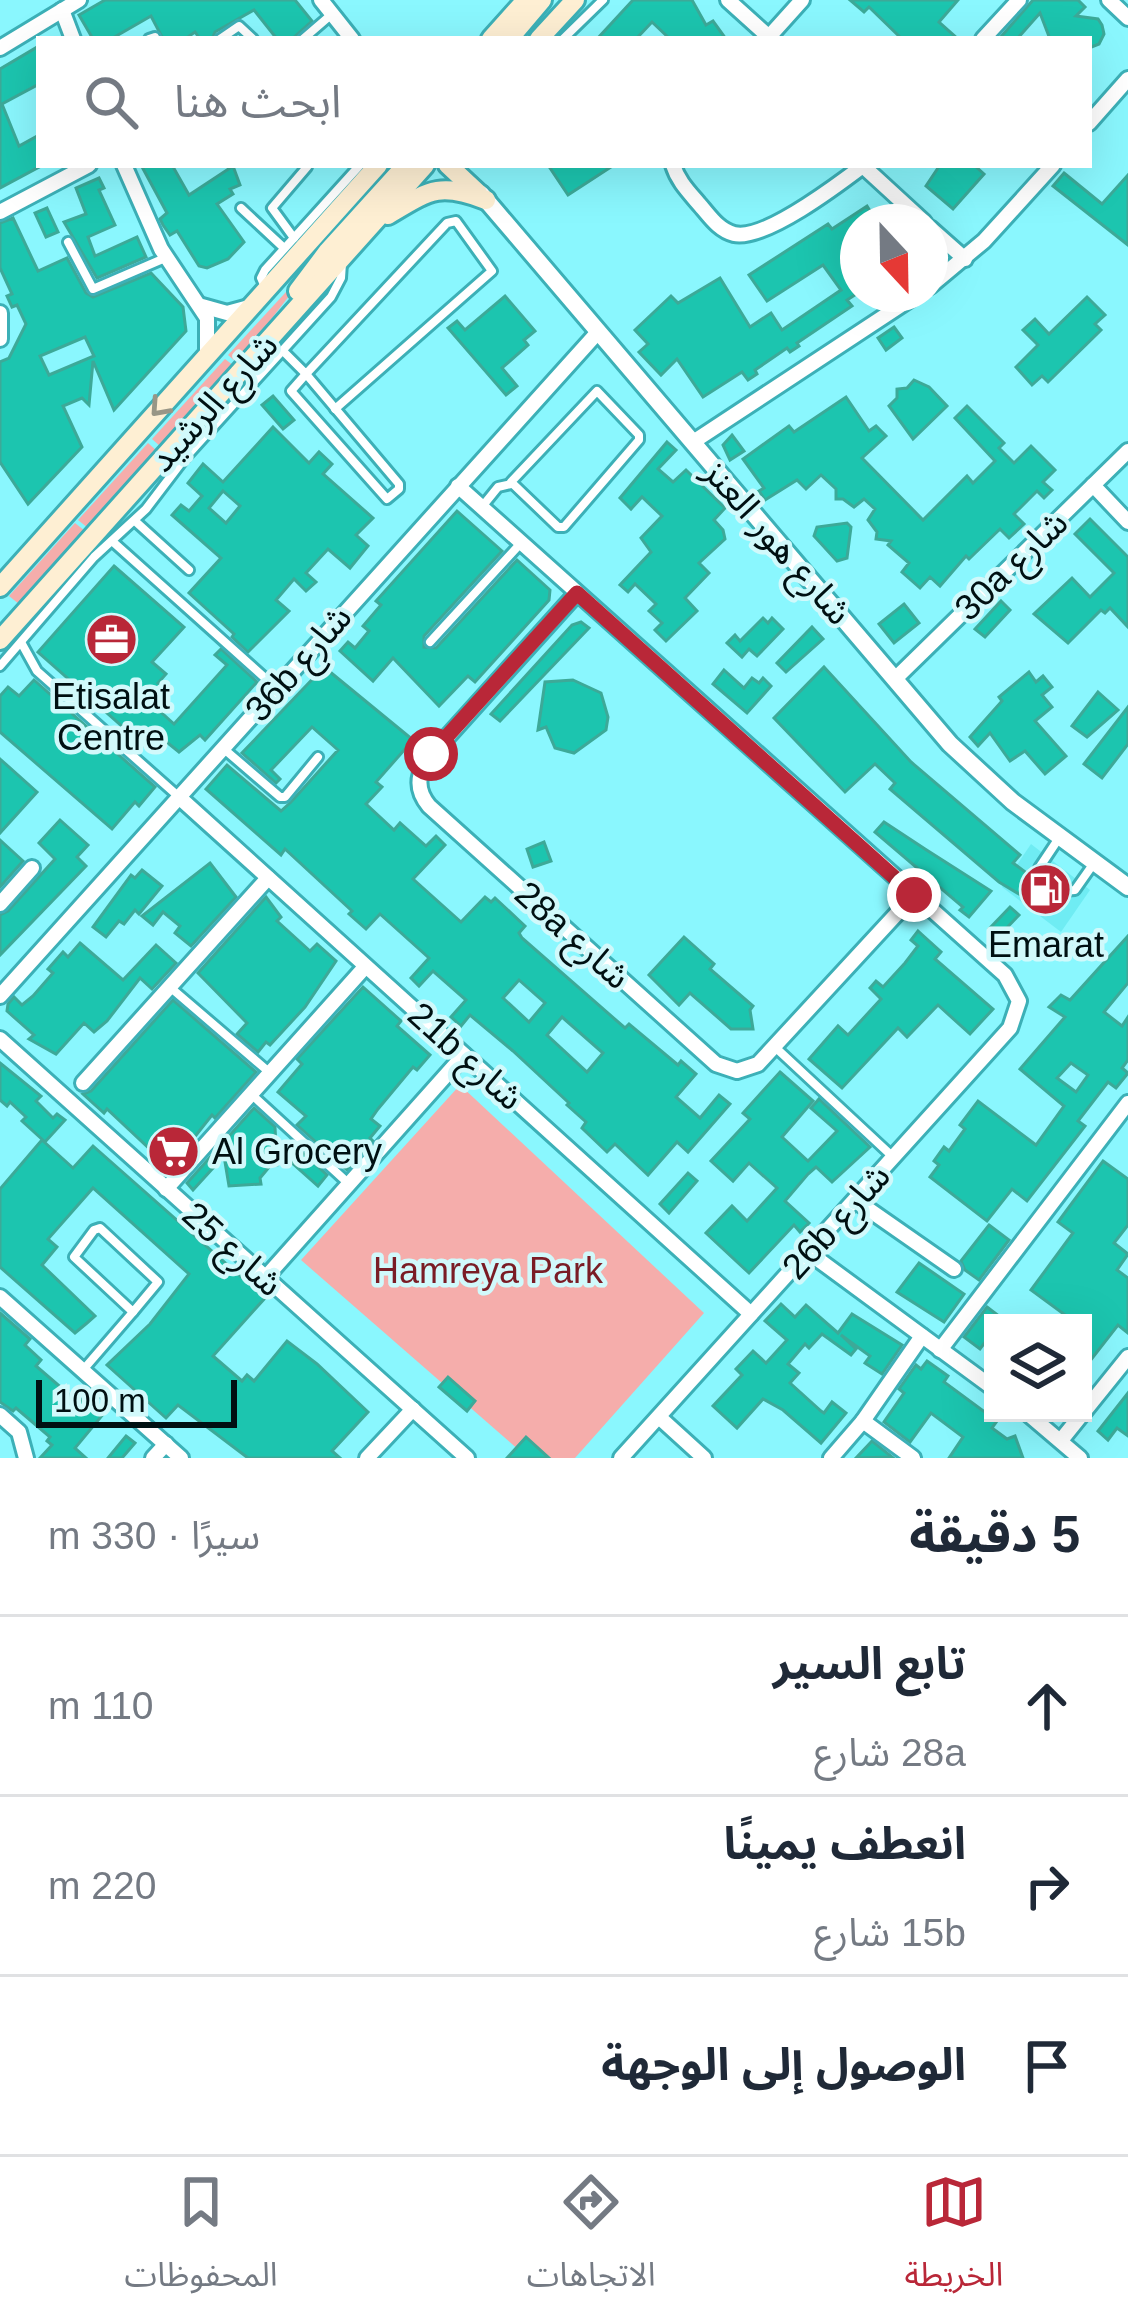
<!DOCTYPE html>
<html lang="ar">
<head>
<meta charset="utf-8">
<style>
  :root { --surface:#fff; --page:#f2f2f3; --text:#1f2937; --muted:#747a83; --line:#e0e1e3; --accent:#b92738 }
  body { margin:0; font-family:Arial,"Noto Sans Arabic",sans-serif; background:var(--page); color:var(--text); direction:rtl }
  .controls { position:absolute; right:36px; bottom:36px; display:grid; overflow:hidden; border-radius:0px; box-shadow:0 12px 48px #0002 }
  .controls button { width:108px; height:108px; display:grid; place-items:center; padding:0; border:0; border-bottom:3px solid var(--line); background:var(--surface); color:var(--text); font:60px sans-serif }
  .compass { position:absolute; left:840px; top:204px; width:108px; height:108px; border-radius:50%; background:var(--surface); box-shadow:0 12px 48px #0002; rotate:158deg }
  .scale { position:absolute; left:36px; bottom:30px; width:201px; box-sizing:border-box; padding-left:12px; border:6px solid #001012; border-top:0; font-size:33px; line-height:42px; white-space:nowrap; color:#001012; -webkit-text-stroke:9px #d1f9fb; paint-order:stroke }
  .stop { position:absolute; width:36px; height:36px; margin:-27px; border:9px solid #b92738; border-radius:50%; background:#fff }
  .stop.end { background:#b92738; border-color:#fff; box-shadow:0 3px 12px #0008 }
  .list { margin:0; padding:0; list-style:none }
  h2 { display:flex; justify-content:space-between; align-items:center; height:156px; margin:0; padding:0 48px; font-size:51px }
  h2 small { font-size:39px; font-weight:400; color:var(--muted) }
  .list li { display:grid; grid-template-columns:78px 1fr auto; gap:36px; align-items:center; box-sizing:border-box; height:180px; padding:0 48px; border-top:3px solid var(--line) }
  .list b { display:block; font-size:45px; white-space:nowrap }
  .list p { margin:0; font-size:39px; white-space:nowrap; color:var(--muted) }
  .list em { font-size:39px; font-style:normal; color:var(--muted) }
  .icon { flex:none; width:66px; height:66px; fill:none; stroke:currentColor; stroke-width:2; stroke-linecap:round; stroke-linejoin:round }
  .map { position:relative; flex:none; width:1128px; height:1458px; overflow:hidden; direction:ltr }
  .search { position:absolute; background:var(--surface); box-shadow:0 12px 48px #0002; left:36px; right:36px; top:36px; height:132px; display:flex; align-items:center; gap:30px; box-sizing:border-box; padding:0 42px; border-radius:0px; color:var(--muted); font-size:45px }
  .sheet { height:696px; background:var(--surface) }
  nav { display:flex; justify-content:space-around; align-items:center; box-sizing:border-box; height:168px; border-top:3px solid var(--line); background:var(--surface); font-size:33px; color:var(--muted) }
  nav a { display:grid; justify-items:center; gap:6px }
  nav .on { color:var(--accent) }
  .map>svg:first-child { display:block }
</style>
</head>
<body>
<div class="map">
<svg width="1128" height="1458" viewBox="0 0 1128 1458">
  <rect width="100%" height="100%" fill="#8af7fe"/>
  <path fill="#6fecf3" d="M1031 844 1090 890 1061 932 1002 887Z"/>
  <g fill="#f5adab">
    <path d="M297 280 300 282 237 363 228 355Z"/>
    <path d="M225 359 234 366 161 447 152 439Z"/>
    <path d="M148 443 157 451 88 528 78 520Z"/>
    <path d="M75 523 85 531 19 604 9 596Z"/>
    <path d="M460 1085 704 1313 575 1458H528L301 1260Z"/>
  </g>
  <g fill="#1cc5af" stroke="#3da998" stroke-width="3" fill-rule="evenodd">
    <path d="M105 0H295L312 21 292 39H277L254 10 215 32 212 39H200L195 32 185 39H163L151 16 111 39H93L79 15Z"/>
    <path d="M633 0H692L706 25 713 21 726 39H670L652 22 636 39H597Z"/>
    <path d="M850 0H958L939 22 958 39H902L869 7 864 12Z"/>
    <path d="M1033 0H1078L1085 7 1076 16 1098 19 1102 25 1104 34 1099 44 1089 48V39H1050L1040 13 1017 39H999Z"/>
    <path d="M39 46V84L2 104 19 146 39 135V167L0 188V69Z"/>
    <path d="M141 165H172L189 195 233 166 240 185 230 189 233 194 217 204 244 242 228 259 207 268 199 266 177 231 170 235 163 225 160 219 167 213Z"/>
    <path d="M548 165H614L568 195Z"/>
    <path d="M940 165H974L984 174 953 209 926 186Z"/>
    <path d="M1064 173 1102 204 1128 175V245L1053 186Z"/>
    <path d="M99 178 104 188 99 190 115 225 88 237 95 256 137 237 146 257 97 278 64 222 86 214 76 188Z"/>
    <path d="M867 206 877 222H858V293L847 300 852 306 797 343 799 346 790 352 787 348 755 370 757 374 748 380 742 372 703 397 677 359 661 375 639 352 648 344 635 330 671 296 678 303 720 278 750 327 771 313 782 330 841 290 823 265 767 301 749 275 828 224 832 229Z"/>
    <path d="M47 208 58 232 46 237 35 213Z"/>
    <path d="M13 218 38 271 67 258 86 293 93 297 151 273 183 307 186 331 114 410 93 361 89 405 82 398 63 406 82 447 28 504 0 462V362L9 358 26 324 17 305 12 307 7 296 12 294 0 268V223ZM85 337 94 356 49 375 40 356Z"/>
    <path d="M505 296 535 331 524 340 528 345 502 368 517 386 506 395 448 328 457 321 465 330Z"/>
    <path d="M1087 297 1105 315 1095 324 1101 330 1048 382 1042 376 1032 385 1016 367 1038 345 1023 330 1035 319 1049 334Z"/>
    <path d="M894 327 902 338 886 350 878 338Z"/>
    <path d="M914 380 929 387 947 406 913 439 889 406 897 398V389L907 388Z"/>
    <path d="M273 396 294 420 283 429 262 405Z"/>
    <path d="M846 397 869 431 876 426 886 436 862 458 923 520 967 476 973 483 995 461 955 418 967 406 1004 443 999 448 1014 463 1031 446 1055 470 1043 482 1052 490 1044 498 1037 491 1014 514 1024 524 1009 538 1000 529 969 559 966 556 940 586 930 577 920 588 902 572 909 563 888 545 891 541 876 539 877 532 868 520 875 509 864 499 854 507 843 499H836V489L821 475 806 489 797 480 765 500 759 491 764 488 743 459 789 426 794 432Z"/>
    <path d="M273 427 309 463 319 452 332 464 323 474 373 518 356 535 368 546 350 568 328 549 306 573 316 582 306 591 294 579 276 600 289 611 248 652 232 637 234 634 189 593 221 558 172 515 181 505 189 511 202 496 188 483 203 464 223 482ZM223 491 240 506 226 523 209 508Z"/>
    <path d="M732 435 744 451 730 460 723 445Z"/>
    <path d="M667 442 676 450 658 469 673 482 686 470 725 508 714 520 723 530 725 539 699 563 709 573 685 598 697 611 666 641 655 630 662 623 649 611 656 604 635 584 628 592 620 585 651 552 641 538 662 516 642 497 631 509 620 498Z"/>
    <path d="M457 511 502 551 424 636V647L436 648 517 560 550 590 549 600 475 682 468 676 439 706 393 658 373 681 340 651 348 642 355 648 369 631 363 626 381 605 376 601Z"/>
    <path d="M1090 519 1128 557V627L1110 608 1105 613 1101 610 1068 643 1034 614 1072 578 1090 597 1114 573 1075 534Z"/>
    <path d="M847 523 851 527 847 558 837 561 814 536 817 527Z"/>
    <path d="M114 566 184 627 152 662 166 674 158 683 167 690 153 705 174 724 227 665 215 655 221 649 257 682 205 740 200 735 179 752 163 739 150 751 38 652Z"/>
    <path d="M1001 601 1010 610 985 637 975 629Z"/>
    <path d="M904 604 919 623 894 643 879 624Z"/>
    <path d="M763 618 768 623 772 618 783 629 757 656 749 649 742 657 727 643 735 635 740 641Z"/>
    <path d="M581 622 589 628 500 721 491 714 572 625Z"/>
    <path d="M812 627 823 639 786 672 777 663Z"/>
    <path d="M324 667 413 740 376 782 382 787 366 804 394 830 400 823 426 846 436 836 445 845 413 879 461 922 485 897 491 902 495 898 525 926 519 933 522 938 625 1028 629 1024 678 1065 681 1061 696 1074 676 1097 700 1118 719 1095 730 1104 688 1152 677 1142 648 1175 615 1144 607 1152 582 1128 586 1122 567 1105 569 1103 513 1051 470 1015 461 1026 451 1017 466 1000 433 971 419 986 411 978 429 958 380 914 366 929 349 914 352 911 285 849 281 855 206 789 227 765 281 811 291 802 338 750 312 727 271 770 280 779 276 783 242 753ZM519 980 545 1003 529 1022 503 998ZM562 1017 603 1053 587 1072 547 1035Z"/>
    <path d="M824 667 911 762 1020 855 1013 863 1032 877 1019 894 999 882 890 789 895 783 875 764 845 792 774 718Z"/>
    <path d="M724 670 744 688 752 678 759 683 763 678 771 686 747 713 713 684Z"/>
    <path d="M1029 672 1036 682 1043 676 1052 687 1042 695 1052 707 1035 721 1066 756 1045 774 1025 751 1010 761 990 733 978 746 970 737 1002 701 999 697Z"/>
    <path d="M34 680 155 787 139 806 135 802 112 829 0 732V696L8 687 19 696Z"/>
    <path d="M573 680 601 693 608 717 606 730 574 753 555 748 546 727 538 730 545 682Z"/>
    <path d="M1098 692 1118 710 1087 737 1072 726Z"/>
    <path d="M1128 707V744L1102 778 1084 764Z"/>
    <path d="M0 759 37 792 0 833Z"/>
    <path d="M60 820 88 845 77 857 86 866 0 955V915L8 911 55 859 39 843Z"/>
    <path d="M884 822 925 849 991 891 969 917 960 910 963 907 875 832Z"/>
    <path d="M0 840 23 861 0 887Z"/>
    <path d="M544 842 551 861 533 867 527 849Z"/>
    <path d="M210 863 236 897 191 946 175 933 180 926 163 912 153 925 142 916Z"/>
    <path d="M142 870 162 886 139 914 135 910 124 924 119 921 106 937 93 927 131 875 135 878Z"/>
    <path d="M1033 878 1061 899 1054 907 1028 885Z"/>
    <path d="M266 897 281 917 277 921 310 951 317 944 336 961 305 1007 270 1045 266 1042 258 1052 237 1034 247 1023 198 973Z"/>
    <path d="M1010 907 1019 915 998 937 989 929Z"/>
    <path d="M918 931 941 952 935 959 993 1009 970 1034 938 1005 907 1037 898 1028 842 1088 809 1059 838 1026 848 1035 881 999 870 988 876 981 883 987 905 963 918 946 911 940Z"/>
    <path d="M1128 936V983L1104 1012 1122 1026 1128 1017V1060L1122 1068 1128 1073 1116 1088 1108 1082 1078 1121 1085 1126 1027 1201 1012 1189 987 1221 930 1177 939 1165 934 1161 944 1147 949 1151 965 1129 960 1125 978 1101 1036 1145 1064 1106 1020 1069 1065 1017 1049 1007 1061 995 1070 1000ZM1071 1063 1088 1075 1076 1092 1057 1078Z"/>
    <path d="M684 937 714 964 710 969 753 1006 750 1010 753 1029H731L690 993 679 1005 649 975Z"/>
    <path d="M80 943 123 980 156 945 176 963 152 989 140 978 107 1021 94 1032 84 1023 56 1054 29 1039 34 1035 7 1011 8 1004 14 997 22 1005 33 996 53 973 48 969 63 952 68 957Z"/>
    <path d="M363 987 401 1021 397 1026 430 1055 417 1070 413 1067 378 1109 371 1119 380 1126 370 1138 373 1141 347 1170 297 1125 306 1116 278 1092 302 1064 297 1059Z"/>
    <path d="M173 1000 256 1072 215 1118 212 1115 170 1168 107 1109 104 1113 83 1094 91 1091Z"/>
    <path d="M0 1063 41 1096 36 1101 53 1118 57 1114 65 1120 45 1142 22 1121 26 1117 10 1102 7 1106 0 1100Z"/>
    <path d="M780 1072 813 1101 782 1137 808 1161 837 1131 811 1108 819 1099 870 1147 832 1182 816 1167 808 1174 785 1201 809 1223 800 1232 794 1225 749 1273 706 1233 732 1206 747 1221 777 1188 749 1163 733 1181 711 1161 750 1119 743 1113Z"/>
    <path d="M254 1108 275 1127 277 1165 270 1166 260 1178 261 1184 229 1186 224 1156 193 1190 187 1183Z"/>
    <path d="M42 1140 73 1168 93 1146 265 1298 213 1356 242 1381 247 1375 254 1381 287 1341 317 1364 368 1412 332 1451 340 1458H248L178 1405 166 1418 107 1365 150 1324 189 1274 93 1188 48 1239 57 1247 42 1265 95 1316 87 1323 75 1333 0 1267V1189Z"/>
    <path d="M302 1152 327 1175 318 1186 292 1163Z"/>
    <path d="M1103 1161 1128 1179V1225L1114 1243 1128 1254 1117 1270 1128 1278V1333L1118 1325 1083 1370V1323H1076L1031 1290 1073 1233 1058 1222Z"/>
    <path d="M688 1173 697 1181 669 1213 660 1204Z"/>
    <path d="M989 1225 1009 1240 979 1280 965 1270 961 1261Z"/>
    <path d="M919 1263 964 1294 944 1322 897 1292Z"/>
    <path d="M781 1304 795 1317 806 1305 838 1333 852 1314 902 1345 882 1374 865 1363 870 1356 841 1335 856 1349 851 1355 822 1334 809 1348 805 1344 788 1364 799 1373 790 1383 821 1411 824 1413 832 1402 846 1413 821 1443 783 1410 763 1399 737 1428 713 1406 742 1375 736 1369 753 1351 766 1363 787 1340 765 1321Z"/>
    <path d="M987 1307 1008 1323H993V1332L980 1349 964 1337Z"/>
    <path d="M0 1313 30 1339 25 1345 41 1360 36 1366 79 1403 86 1395 105 1412 75 1448 86 1458H40L52 1445 47 1441 50 1437 16 1408 13 1411 0 1402Z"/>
    <path d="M927 1361 948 1376 944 1382 997 1421 992 1428 1007 1439 1015 1436 1023 1458H949L963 1437 931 1413 910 1442 884 1422 904 1393 899 1389 916 1365 921 1369Z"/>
    <path d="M448 1377 475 1401 467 1411 439 1387Z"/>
    <path d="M1128 1393V1436L1117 1428 1108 1440 1098 1431Z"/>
    <path d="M126 1436 135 1443 122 1458H108Z"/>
    <path d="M526 1437 549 1458H507Z"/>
    <path d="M872 1441 892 1457 856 1458Z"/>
  </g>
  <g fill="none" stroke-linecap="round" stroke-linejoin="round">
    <defs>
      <g id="service">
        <path d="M149 39 155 37"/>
        <path d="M220 39 239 26 253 39"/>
        <path d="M303 39 332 14"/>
        <path d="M563 39 603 0"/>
        <path d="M241 208 284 248"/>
        <path d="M294 238 272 208 307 167"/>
        <path d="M68 242 93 289 165 258"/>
        <path d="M265 287 261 278 265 270 360 165"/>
        <path d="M283 351 306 374 447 223 456 221 492 271 335 409"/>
        <path d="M306 374 399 484V489L387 499 291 391Z"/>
        <path d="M597 391 639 435V440L564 527H558L511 482Z"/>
        <path d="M481 508 498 487 511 484"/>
        <path d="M135 521 189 570"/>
        <path d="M112 541 275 687"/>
        <path d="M430 642 520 544"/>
        <path d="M22 644 37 671 178 796"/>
        <path d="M0 666 94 557 146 509 184 459 331 297 341 278 342 263"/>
        <path d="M224 749 280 797H285L318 757"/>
        <path d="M1059 838 1039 868 1041 875 1062 891 1075 890 1094 863"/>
        <path d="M171 988 269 1072"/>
        <path d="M776 1048 892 1156"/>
        <path d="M251 1094 348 1183"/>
        <path d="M100 1228 158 1282 133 1312 74 1257 94 1230Z"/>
        <path d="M83 1370 133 1312"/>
      </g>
      <g id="minor">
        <path d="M321 0 352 39"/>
        <path d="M728 0 769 37"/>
        <path d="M1109 0 1128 18"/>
        <path d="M62 10 73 39"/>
        <path d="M767 39 802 0"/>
        <path d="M983 39 1019 0"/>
        <path d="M0 48 79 0"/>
        <path d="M1089 123 1128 79"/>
        <path d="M124 165 161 249 207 318V353"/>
        <path d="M673 165C678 181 688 191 699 204 709 215 718 230 734 234 764 241 839 184 864 165"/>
        <path d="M863 166 924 222"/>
        <path d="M0 212 89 165"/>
        <path d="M930 228 965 259"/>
        <path d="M930 286 984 241 1053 165"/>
        <path d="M202 306 227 313 249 307"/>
        <path d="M0 313V339"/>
        <path d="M693 442 918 294"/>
        <path d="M1093 485 1128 522"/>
        <path d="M458 486 1005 975 1019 1001 1010 1028 621 1458"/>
        <path d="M577 593 432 754C418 771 414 788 429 806L716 1064 737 1071 758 1064 914 895"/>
        <path d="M895 679 1128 451"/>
        <path d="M180 798 751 1314"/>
        <path d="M0 904 32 868"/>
        <path d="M0 996 598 332"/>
        <path d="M0 1039 467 1458"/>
        <path d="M83 1083 268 878"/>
        <path d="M166 1189 365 967"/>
        <path d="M855 1200 954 1269"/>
        <path d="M808 1252 993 1388"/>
        <path d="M266 1277 464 1055"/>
        <path d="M0 1297 181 1458"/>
        <path d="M940 1350 1128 1103"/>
        <path d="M1027 1413 1080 1458"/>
        <path d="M0 1415 19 1432 26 1458"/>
        <path d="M659 1417 704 1458"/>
        <path d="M863 1421 913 1458"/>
        <path d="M1062 1439 1128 1357"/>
        <path d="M153 1458 166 1444"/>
        <path d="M367 1458 413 1409"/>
        <path d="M831 1458 863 1421 922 1336"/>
      </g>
      <path id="tertiary" d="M481 194 950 744 1013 802 1128 887"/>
      <g id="secondary">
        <path d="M491 39 526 0"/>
        <path d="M509 39 542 0"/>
        <path d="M539 39 575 0"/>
        <path d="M448 165 478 193"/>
        <path d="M388 215C430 190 439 182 486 200"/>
        <path d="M298 291 328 251 406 165"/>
        <path d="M0 587 378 165"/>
        <path d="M0 640 425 165"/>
      </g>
    </defs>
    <use href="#service" stroke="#3cb0b7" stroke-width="14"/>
    <use href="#minor" stroke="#3cb0b7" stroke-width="20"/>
    <use href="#tertiary" stroke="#3cb0b7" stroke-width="22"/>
    <use href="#secondary" stroke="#3cb0b7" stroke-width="24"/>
    <use href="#service" stroke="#fff" stroke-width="8"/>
    <use href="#minor" stroke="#fff" stroke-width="14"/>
    <use href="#tertiary" stroke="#fff" stroke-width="16"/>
    <use href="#secondary" stroke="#feefd3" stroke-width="18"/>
  </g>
  <defs><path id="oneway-chevron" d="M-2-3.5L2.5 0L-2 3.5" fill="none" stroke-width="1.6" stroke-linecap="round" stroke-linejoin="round" transform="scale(3)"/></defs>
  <use stroke="#989686" href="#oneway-chevron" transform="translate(159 408) rotate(132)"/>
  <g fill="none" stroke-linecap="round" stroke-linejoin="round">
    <path stroke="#b92738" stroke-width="15" d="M431 754 577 593 914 895"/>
  </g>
  <defs>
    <symbol id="office-disc" viewBox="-11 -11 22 22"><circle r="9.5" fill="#b92738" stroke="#d1f9fb"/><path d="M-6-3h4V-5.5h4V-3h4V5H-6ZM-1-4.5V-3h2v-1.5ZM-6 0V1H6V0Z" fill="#fff"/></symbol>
    <symbol id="fuel-disc" viewBox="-11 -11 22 22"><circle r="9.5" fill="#b92738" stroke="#d1f9fb"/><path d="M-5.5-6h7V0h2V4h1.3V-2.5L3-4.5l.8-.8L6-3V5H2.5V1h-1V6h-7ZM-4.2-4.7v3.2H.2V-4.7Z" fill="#fff"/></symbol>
    <symbol id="supermarket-disc" viewBox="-11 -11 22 22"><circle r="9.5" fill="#b92738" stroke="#d1f9fb"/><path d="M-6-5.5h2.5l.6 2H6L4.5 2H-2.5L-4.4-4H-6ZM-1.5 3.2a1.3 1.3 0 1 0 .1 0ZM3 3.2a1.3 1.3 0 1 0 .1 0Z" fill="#fff"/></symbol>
  </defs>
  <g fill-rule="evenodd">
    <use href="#office-disc" x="82" y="610" width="59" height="59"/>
    <use href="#fuel-disc" x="1016" y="860" width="59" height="59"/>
    <use href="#supermarket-disc" x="144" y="1122" width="59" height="59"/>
  </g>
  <g text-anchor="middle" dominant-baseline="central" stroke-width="9" stroke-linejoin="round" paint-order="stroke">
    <g font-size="36" fill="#001012" stroke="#d1f9fb">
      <text transform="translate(213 402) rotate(-48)">شارع الرشيد</text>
      <text transform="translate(778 542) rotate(49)">شارع هور العنز</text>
      <text transform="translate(1011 565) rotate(-44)">30a شارع</text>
      <text transform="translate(298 663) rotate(-49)">36b شارع</text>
      <text transform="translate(573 935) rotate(42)">28a شارع</text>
      <text transform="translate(466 1056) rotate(42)">21b شارع</text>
      <text transform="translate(836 1221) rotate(-48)">26b شارع</text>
      <text transform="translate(233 1249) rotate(42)">شارع 25</text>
    </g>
    <g font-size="36" fill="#001012" stroke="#d1f9fb">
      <text x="111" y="696">Etisalat<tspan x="111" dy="41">Centre</tspan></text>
      <text x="1046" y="944">Emarat</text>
      <text x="212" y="1151" text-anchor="start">Al Grocery</text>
    </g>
    <g font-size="36" fill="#7a1c25" stroke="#d1f9fb">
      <text x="488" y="1270">Hamreya Park</text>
    </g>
  </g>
</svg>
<div class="controls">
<button><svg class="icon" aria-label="layers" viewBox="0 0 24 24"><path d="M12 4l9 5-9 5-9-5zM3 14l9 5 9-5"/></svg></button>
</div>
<svg class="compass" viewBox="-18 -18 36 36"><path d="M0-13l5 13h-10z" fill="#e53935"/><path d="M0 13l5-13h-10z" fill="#747a83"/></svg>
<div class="scale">100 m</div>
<div class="stop" style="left:431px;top:754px"></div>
<div class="stop end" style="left:914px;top:895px"></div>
<div class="search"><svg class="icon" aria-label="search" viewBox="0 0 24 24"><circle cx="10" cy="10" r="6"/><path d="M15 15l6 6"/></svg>ابحث هنا</div>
</div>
<section class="sheet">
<h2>5 دقيقة<small>سيرًا · 330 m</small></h2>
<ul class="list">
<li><svg class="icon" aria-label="ahead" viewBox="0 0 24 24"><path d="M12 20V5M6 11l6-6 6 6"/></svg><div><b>تابع السير</b><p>28a شارع</p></div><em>110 m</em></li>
<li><svg class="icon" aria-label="right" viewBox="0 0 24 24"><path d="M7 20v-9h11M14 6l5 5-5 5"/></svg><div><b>انعطف يمينًا</b><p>15b شارع</p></div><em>220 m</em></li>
<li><svg class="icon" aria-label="arrive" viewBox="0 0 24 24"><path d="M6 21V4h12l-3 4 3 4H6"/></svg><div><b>الوصول إلى الوجهة</b></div></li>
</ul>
</section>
<nav>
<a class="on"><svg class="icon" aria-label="map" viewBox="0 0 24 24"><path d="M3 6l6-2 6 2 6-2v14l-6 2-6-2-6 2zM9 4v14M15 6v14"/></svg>الخريطة</a>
<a><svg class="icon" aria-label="directions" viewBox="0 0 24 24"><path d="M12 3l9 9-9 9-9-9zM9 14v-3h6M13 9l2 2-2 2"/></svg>الاتجاهات</a>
<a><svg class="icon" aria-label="saved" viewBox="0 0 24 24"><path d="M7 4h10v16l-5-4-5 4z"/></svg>المحفوظات</a>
</nav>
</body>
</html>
